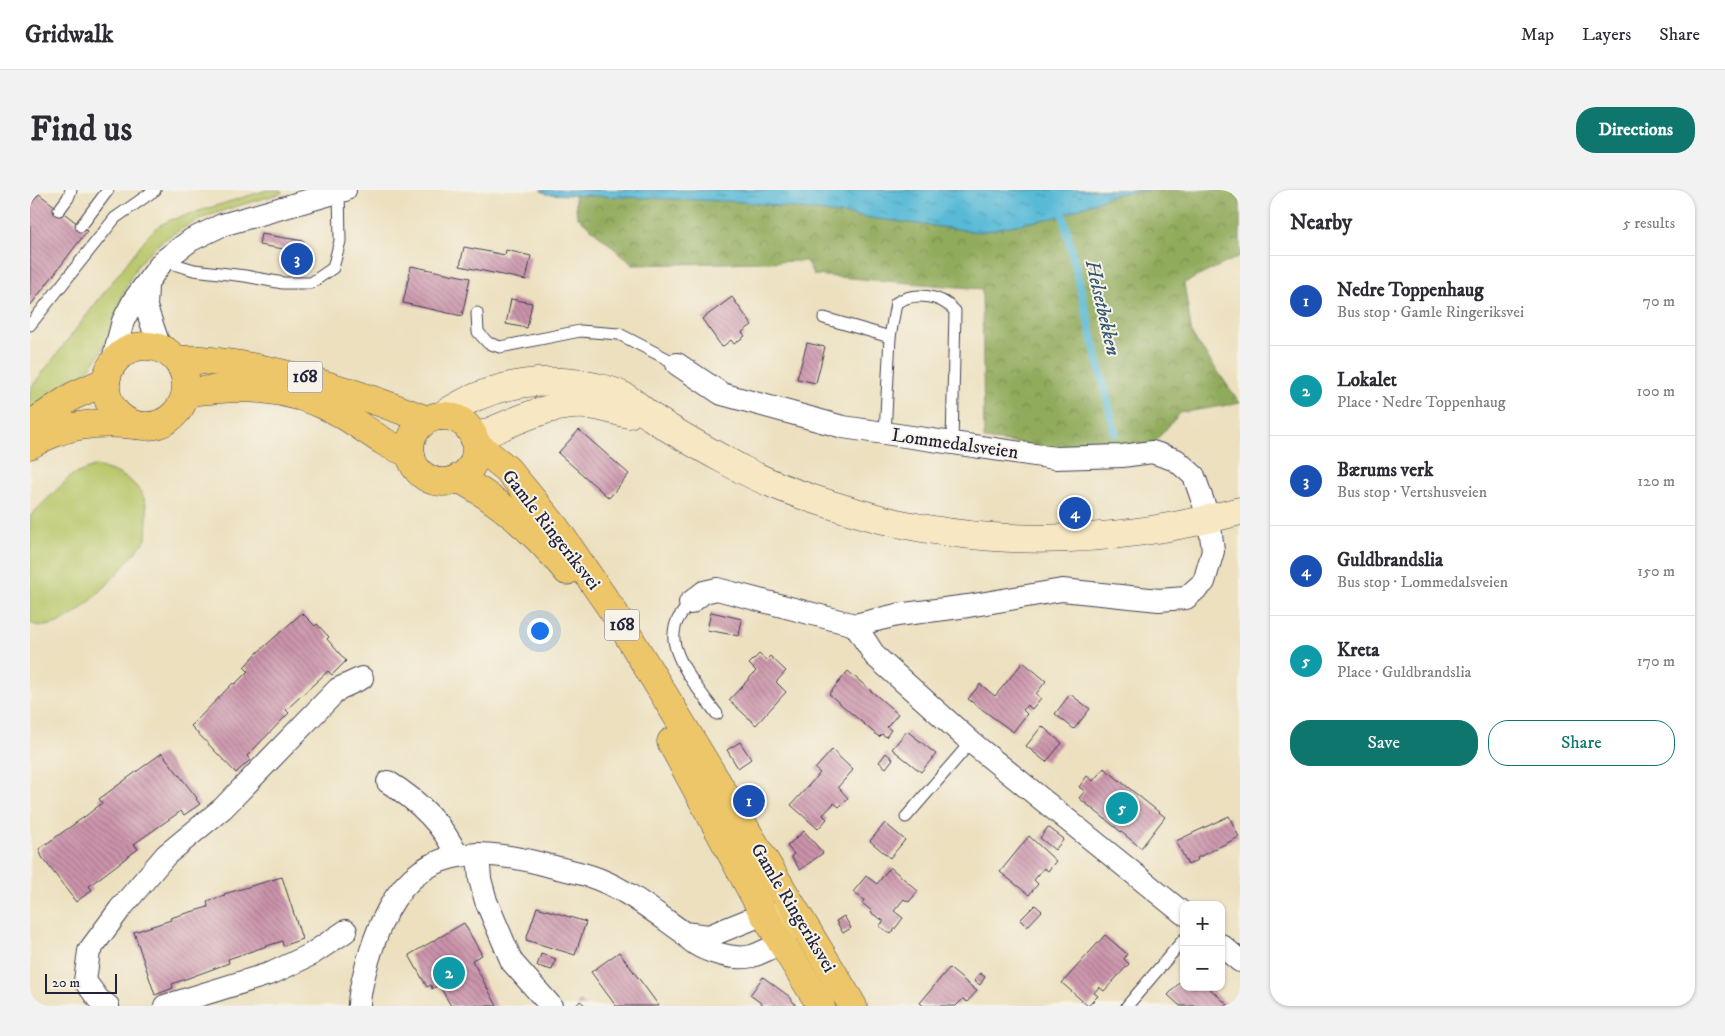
<!DOCTYPE html>
<html lang="en">
<head>
<meta charset="utf-8">
<style>
  :root { --surface:#fff; --page:#f2f2f3; --text:#2b2b33; --muted:#7c7c81; --line:#e1e1e2; --accent:#0f766e }
  body { margin:0; font-family:"IM FELL DW Pica",serif; background:var(--page); color:var(--text) }
  .controls { position:absolute; right:15px; bottom:15px; display:grid; overflow:hidden; border-radius:10px; box-shadow:0 1px 4px #0004 }
  .controls button { width:45px; height:45px; display:grid; place-items:center; padding:0; border:0; border-bottom:1px solid var(--line); background:var(--surface); color:var(--text); font:25px sans-serif }
  .scale { position:absolute; left:15px; bottom:12px; width:72px; box-sizing:border-box; padding-left:5px; border:2px solid #22223b; border-top:0; font-size:14px; line-height:18px; white-space:nowrap; color:#22223b; -webkit-text-stroke:4px #f7f3e8; paint-order:stroke }
  .you { position:absolute; left:509px; top:440px; width:18px; height:18px; margin:-12px; border:4px solid #fff; border-radius:50%; background:#1a73e8; box-shadow:0 0 0 8px #1a73e833 }
  .badge { display:grid; place-items:center; width:32px; height:32px; border-radius:50%; background:var(--accent); color:#fff; font-size:16px; font-weight:700 }
  .pin { position:absolute; translate:-50% -50%; border:2px solid #fff; box-shadow:0 1px 5px #0006 }
  .list { margin:0; padding:0; list-style:none }
  h2 { display:flex; justify-content:space-between; align-items:center; height:65px; margin:0; padding:0 20px; font-size:21px }
  h2 small { font-size:16px; font-weight:400; color:var(--muted) }
  .list li { display:grid; grid-template-columns:32px 1fr auto; gap:15px; align-items:center; box-sizing:border-box; height:90px; padding:0 20px; border-top:1px solid var(--line) }
  .list b { display:block; font-size:19px; white-space:nowrap }
  .list p { margin:0; font-size:16px; white-space:nowrap; color:var(--muted) }
  .list em { font-size:16px; font-style:normal; color:var(--muted) }
  .actions { display:flex; gap:10px; padding:15px 20px }
  .actions a { flex:1; padding:11px 0; border:1px solid var(--accent); border-radius:20px; text-align:center; font-size:18px; color:var(--accent) }
  .actions .main { background:var(--accent); color:#fff }
  .map { position:relative; flex:none; width:1210px; height:816px; overflow:hidden; border-radius:20px }
  header { display:flex; align-items:center; gap:30px; box-sizing:border-box; height:70px; padding:0 25px; background:var(--surface); border-bottom:1px solid var(--line) }
  header strong { font-size:24px }
  nav { display:flex; gap:28px; margin-inline-start:auto; font-size:18px }
  .intro { display:flex; align-items:center; justify-content:space-between; box-sizing:border-box; height:120px; padding:0 30px }
  h1 { margin:0; font-size:35px }
  .button { padding:12px 22px; border-radius:20px; background:var(--accent); color:#fff; font-size:18px; font-weight:700 }
  main { display:flex; gap:30px; padding:0 30px }
  aside { flex:1; background:var(--surface); border-radius:20px; box-shadow:0 1px 4px #0004 }
  .map>svg:first-child { display:block }
</style>
</head>
<body>
<header>
<strong>Gridwalk</strong>
<nav><a>Map</a><a>Layers</a><a>Share</a></nav>
</header>
<div class="intro"><h1>Find us</h1><a class="button">Directions</a></div>
<main>
<div class="map">
<svg width="1210" height="816" viewBox="0 0 1210 816">
  <defs>
    <pattern id="forest-crowns" width="20" height="18" patternUnits="userSpaceOnUse" patternTransform="scale(1.25)"><rect width="20" height="18" fill="#91ab5c"/><path d="M2 6a3 3 0 1 1 6 0M12 15a3 3 0 1 1 6 0" fill="none" stroke="#768b4d"/></pattern>
    <pattern id="water-ripples" width="26" height="14" patternUnits="userSpaceOnUse" patternTransform="scale(1.25)"><rect width="26" height="14" fill="#58bad7"/><path d="M2 4q2-2 4 0t4 0M15 11q2-2 4 0t4 0" fill="none" stroke="#4897b0"/></pattern>
    <pattern id="building-back-hatch" width="6" height="6" patternUnits="userSpaceOnUse" patternTransform="scale(1.25)"><rect width="6" height="6" fill="#cb93aa"/><path d="M-1 5l2 2M0 0l6 6M5-1l2 2" fill="none" stroke="#a4788c"/></pattern>
  </defs>
  <rect width="100%" height="100%" fill="#f7f3e8"/>
  <filter id="ink" filterUnits="userSpaceOnUse"><feTurbulence type="fractalNoise" baseFrequency=".02" numOctaves="2"/><feDisplacementMap in="SourceGraphic" scale="10" xChannelSelector="R" yChannelSelector="G"/><feConvolveMatrix kernelMatrix="1 2 1 2 8 2 1 2 1" color-interpolation-filters="sRGB"/></filter>
  <filter id="wash" filterUnits="userSpaceOnUse"><feTurbulence type="fractalNoise" baseFrequency=".0096" numOctaves="4" result="noise"/><feDisplacementMap in="SourceGraphic" scale="20" xChannelSelector="R" yChannelSelector="G"/><feGaussianBlur stdDeviation="1.12" result="paint"/><feColorMatrix in="noise" values="0 0 0 0 0 0 0 0 0 0 0 0 0 0 0 0 0 1.4 0 .05"/><feComposite in="paint" operator="in"/></filter>
  <g filter="url(#wash)">
    <rect width="100%" height="100%" fill="#ece0bf"/>
    <g fill="#b7c668" stroke="#6c7452">
      <path d="M237 0H251L252 3C204 17 147 30 113 69 91 94 87 131 72 160 58 188 25 207 0 226V199L116 48 128 36 140 30Z"/>
      <path d="M66 276C86 281 108 290 115 311 119 321 116 339 116 350 93 375 38 452 0 433V326L42 285Z"/>
    </g>
    <path fill="url(#forest-crowns)" stroke="#5a664c" d="M544 0H1210V66L1154 93 1162 145 1210 213 1150 223 1122 255 1026 258 954 249 952 99 784 85 776 71 603 75 547 26Z"/>
    <path fill="url(#water-ripples)" stroke="#3d6e89" d="M510 0H1122L1086 4 1027 27 950 42 716 12 517 4Z"/>
    <g fill="none" stroke-linecap="round" stroke-linejoin="round">
      <path stroke="#58bad7" stroke-width="8" d="M1027 0 1085 243"/>
    </g>
    <g id="blocks">
      <g fill="url(#building-back-hatch)">
        <path d="M9 4 57 41 0 116V15Z"/>
        <path d="M231 44 274 51 273 62 229 55Z"/>
        <path d="M434 57 475 65 476 60 501 66 496 90 430 76Z"/>
        <path d="M381 76 440 88 432 126 373 113Z"/>
        <path d="M702 107 722 135 712 142 715 146 704 154 701 150 692 157 672 129Z"/>
        <path d="M481 109 502 113 497 138 476 134Z"/>
        <path d="M777 153 795 157 786 193 767 189Z"/>
        <path d="M549 240 599 284 579 308 528 263Z"/>
        <path d="M1053 309 1054 316 1041 318 1040 311Z"/>
        <path d="M681 422 712 429 709 446 677 440Z"/>
        <path d="M272 423 285 436 287 434 299 447 297 449 316 471 302 485 298 481 256 520 259 523 217 566 220 570 206 583 161 536 203 493 205 494 218 481 214 477 227 463Z"/>
        <path d="M729 464 736 470 740 466 756 481 746 492 756 502 726 535 699 510 726 481 719 474Z"/>
        <path d="M993 472 1016 491 1006 504 1011 508 1002 519 997 515 993 520 997 524 983 542 938 509 950 494 965 506Z"/>
        <path d="M818 481 868 524 857 537 861 540 856 547 852 544 849 547 799 504Z"/>
        <path d="M1040 504 1060 519 1044 539 1025 524Z"/>
        <path d="M1012 536 1032 553 1016 572 996 556Z"/>
        <path d="M877 541 906 564 891 582 862 559Z"/>
        <path d="M710 552 721 569 708 578 697 560Z"/>
        <path d="M802 560 823 580 808 597 818 608 809 617 804 613 793 625 797 629 788 639 761 615 790 583 785 579Z"/>
        <path d="M132 563 167 608 166 609 170 614 154 625 151 621 104 654 108 659 59 696 62 700 46 712 12 667 9 659 57 625 72 613 69 609Z"/>
        <path d="M856 563 863 569 856 578 849 572Z"/>
        <path d="M1074 578 1135 627 1111 658 1049 608 1055 601 1049 597 1057 586 1063 591Z"/>
        <path d="M1199 626 1209 647 1167 668 1168 670 1158 675 1146 651Z"/>
        <path d="M855 633 875 650 860 668 840 651Z"/>
        <path d="M1018 637 1034 649 1025 660 1010 648Z"/>
        <path d="M774 641 793 663 770 680 761 666 764 664 757 656Z"/>
        <path d="M999 646 1026 671 1018 681 1014 678 1004 690 1008 694 999 705 970 682Z"/>
        <path d="M860 677 888 701 879 712 874 709 864 721 873 728 861 744 849 736 854 731 841 723 842 721 832 713 834 710 823 702 836 686 847 694Z"/>
        <path d="M252 687 272 749 253 756 252 751 198 769 199 773 142 794 143 798 125 805 104 742 141 730 140 728 178 717 177 711 195 706 194 704Z"/>
        <path d="M1005 715 1012 721 997 737 990 730Z"/>
        <path d="M507 717 556 732 545 765 496 750Z"/>
        <path d="M814 726 821 738 813 743 806 731Z"/>
        <path d="M434 733 452 765 442 770 467 816H421L409 795 402 799 401 795 397 797 379 765Z"/>
        <path d="M1075 745 1097 764 1094 769 1099 774 1074 801 1069 797 1064 803 1068 806 1058 816 1032 793Z"/>
        <path d="M589 762 618 801 629 816H586L561 782Z"/>
        <path d="M511 764 526 769 522 780 507 776Z"/>
        <path d="M919 778 947 801 937 812 933 809 926 816H894L890 813Z"/>
        <path d="M950 783 955 787 950 795 944 791Z"/>
        <path d="M733 787 760 807 766 816H735L720 805Z"/>
        <path d="M1154 788V797H1178L1199 816H1150L1138 805Z"/>
        <path d="M550 811 556 816H546Z"/>
      </g>
    </g>
  </g>
  <g filter="url(#ink)">
    <use href="#blocks" fill-opacity="0" stroke="#403e4f" stroke-width="1"/>
    <g fill="none" stroke-linecap="round" stroke-linejoin="round">
      <defs>
        <g id="service">
          <path d="M29 20 38 8 41 0"/>
          <path d="M51 36 78 0"/>
          <path d="M134 71 164 80 215 86 253 93H281L303 78 310 51 309 0"/>
          <path d="M447 123 448 142 458 153 470 157 550 141 589 144 647 174"/>
          <path d="M794 128 860 147"/>
          <path d="M0 135 85 28 125 0"/>
          <path d="M855 244 860 147 866 113C884 101 911 105 925 121L922 254"/>
          <path d="M660 413C652 423 645 430 644 443 641 467 673 506 687 524"/>
          <path d="M876 627 941 552"/>
          <path d="M1097 816 1154 749"/>
        </g>
        <g id="minor">
          <path d="M117 95 116 117 130 158"/>
          <path d="M647 174 692 204 813 237 1025 268 1092 266 1122 262 1146 270 1164 286 1179 329 1183 361 1174 392 1156 408 1129 410 1032 400 938 416 867 425 825 435 687 399 674 402 660 413"/>
          <path d="M81 177 93 131 104 110 133 71 161 50 192 35 315 0"/>
          <path d="M825 435 845 466 941 552 1154 724"/>
          <path d="M358 592C387 610 412 633 427 665"/>
          <path d="M448 664 450 689 456 711 482 772 521 816"/>
          <path d="M1191 755 1210 771"/>
          <path d="M78 816 69 810 55 791 59 761 90 719 136 665 193 618 308 499 332 488"/>
          <path d="M135 816 242 783 280 765 316 741"/>
          <path d="M329 816C329 796 343 751 352 732 387 654 448 656 520 676 536 680 553 683 568 689 599 701 627 724 654 743 665 760 703 771 722 766 732 763 742 757 752 753L765 723 734 724 679 746 654 743"/>
        </g>
        <g id="secondary">
          <path d="M411 226C455 197 505 185 556 195 568 197 582 200 593 206 603 211 613 221 623 228 651 247 682 263 711 279 755 302 803 316 850 329 970 359 1092 353 1210 321"/>
          <path d="M445 248C483 233 523 209 565 216 577 218 588 222 599 224"/>
        </g>
        <g id="primary">
          <circle cx="116" cy="196" r="40"/>
          <path d="M147 170C170 168 187 172 211 175 276 186 336 206 397 230"/>
          <path d="M156 203C210 194 259 196 308 222 324 231 338 242 353 251 362 257 372 260 381 264"/>
          <circle cx="413" cy="259" r="33"/>
          <path d="M0 235 43 206 76 191"/>
          <path d="M446 254 477 279 497 303 525 337 585 424 823 816"/>
          <path d="M0 255C34 234 66 231 105 235"/>
          <path d="M428 288C470 311 507 344 537 381"/>
          <path d="M641 552 734 724 791 816"/>
        </g>
      </defs>
      <use href="#service" stroke="#403e4f" stroke-width="13"/>
      <use href="#minor" stroke="#403e4f" stroke-width="24"/>
      <use href="#secondary" stroke="#403e4f" stroke-width="29"/>
      <use href="#primary" stroke="#403e4f" stroke-width="29"/>
      <use href="#service" stroke="#fff" stroke-width="11"/>
      <use href="#minor" stroke="#fff" stroke-width="22"/>
      <use href="#secondary" stroke="#f7e8c3" stroke-width="28"/>
      <use href="#primary" stroke="#ecc669" stroke-width="28"/>
    </g>
  </g>
  <g text-anchor="middle" dominant-baseline="central" stroke-width="4" stroke-linejoin="round" paint-order="stroke">
    <g fill="#f7f3e8" stroke="#62616f" stroke-width="1">
      <rect x="257.5" y="171.5" width="35" height="31" rx="4"/>
      <rect x="574.5" y="419.5" width="35" height="31" rx="4"/>
    </g>
    <g font-size="18" font-weight="bold" fill="#22223b">
      <text x="275" y="187">168</text>
      <text x="592" y="435">168</text>
    </g>
    <g font-size="19" fill="#22223b" stroke="#f7f3e8">
      <text transform="translate(925 254) rotate(8)">Lommedalsveien</text>
      <text transform="translate(521 340) rotate(52)">Gamle Ringeriksvei</text>
      <text transform="translate(763 718) rotate(59)">Gamle Ringeriksvei</text>
    </g>
    <g font-size="20" font-style="italic" fill="#355772" stroke="#f7f3e8">
      <text transform="translate(1072 118) rotate(77)">Helsetbekken</text>
    </g>
  </g>
</svg>
<div class="controls">
<button>+</button>
<button>−</button>
</div>
<div class="scale">20 m</div>
<div class="you"></div>
<div class="pin badge" style="left:719px;top:611px;background:#1a4fb4">1</div>
<div class="pin badge" style="left:419px;top:783px;background:#0f9aa8">2</div>
<div class="pin badge" style="left:267px;top:69px;background:#1a4fb4">3</div>
<div class="pin badge" style="left:1045px;top:323px;background:#1a4fb4">4</div>
<div class="pin badge" style="left:1092px;top:618px;background:#0f9aa8">5</div>
</div>
<aside>
<h2>Nearby<small>5 results</small></h2>
<ul class="list">
<li><span class="badge" style="background:#1a4fb4">1</span><div><b>Nedre Toppenhaug</b><p>Bus stop · Gamle Ringeriksvei</p></div><em>70 m</em></li>
<li><span class="badge" style="background:#0f9aa8">2</span><div><b>Lokalet</b><p>Place · Nedre Toppenhaug</p></div><em>100 m</em></li>
<li><span class="badge" style="background:#1a4fb4">3</span><div><b>Bærums verk</b><p>Bus stop · Vertshusveien</p></div><em>120 m</em></li>
<li><span class="badge" style="background:#1a4fb4">4</span><div><b>Guldbrandslia</b><p>Bus stop · Lommedalsveien</p></div><em>150 m</em></li>
<li><span class="badge" style="background:#0f9aa8">5</span><div><b>Kreta</b><p>Place · Guldbrandslia</p></div><em>170 m</em></li>
</ul>
<div class="actions"><a class="main">Save</a><a>Share</a></div>
</aside>
</main>
</body>
</html>
